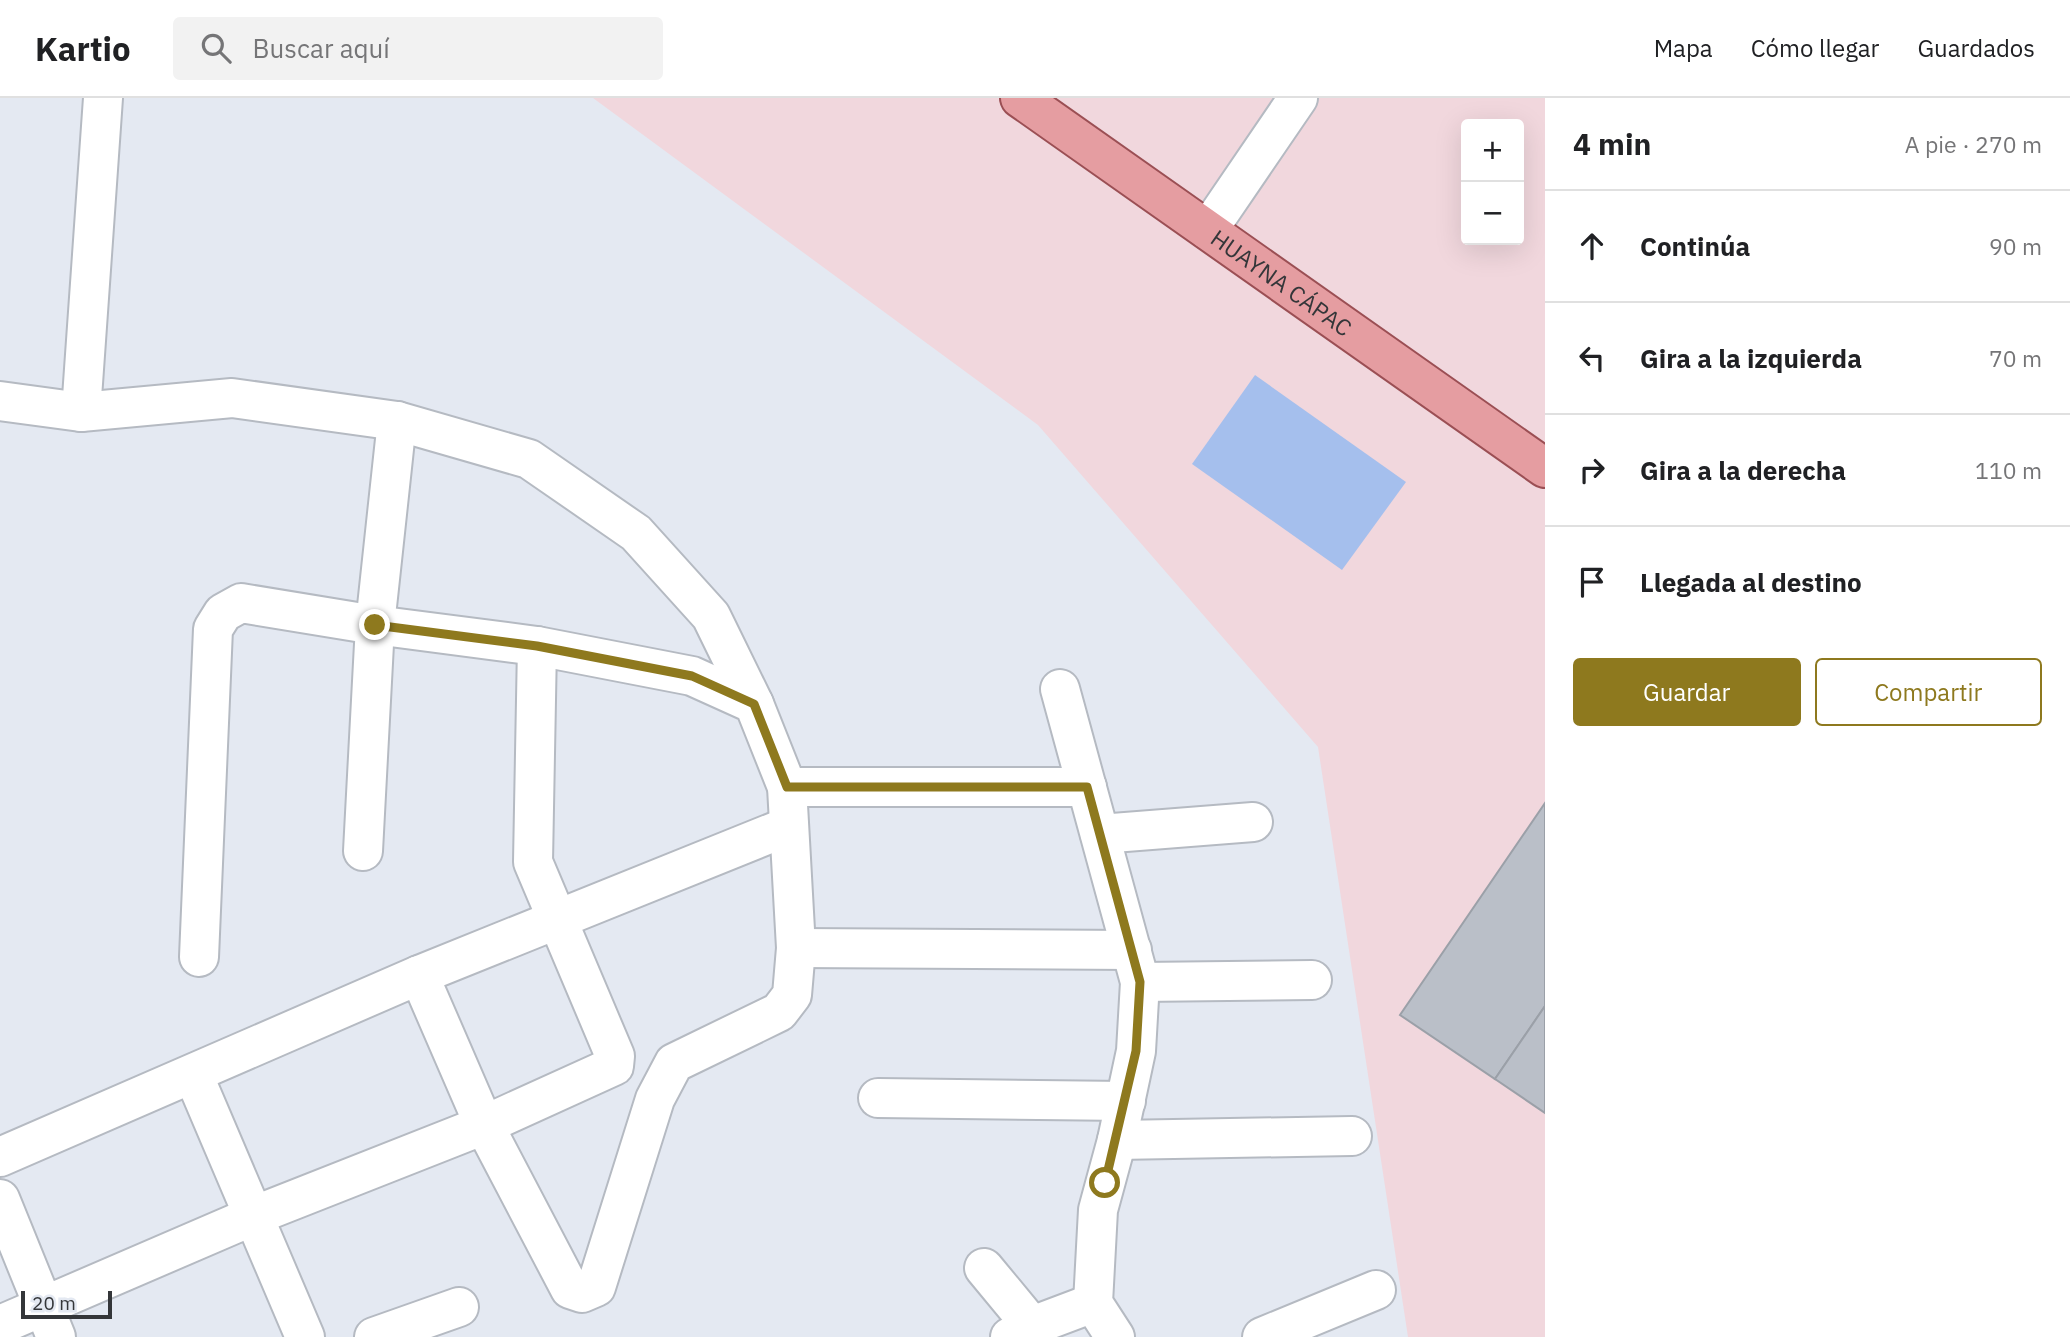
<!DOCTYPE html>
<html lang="es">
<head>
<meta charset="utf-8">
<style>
  :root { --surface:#fff; --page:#f2f2f2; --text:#202124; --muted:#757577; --line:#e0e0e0; --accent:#8e791e }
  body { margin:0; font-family:"IBM Plex Sans",sans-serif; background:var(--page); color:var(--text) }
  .controls { position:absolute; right:21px; top:21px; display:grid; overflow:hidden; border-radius:7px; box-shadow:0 7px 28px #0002 }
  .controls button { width:63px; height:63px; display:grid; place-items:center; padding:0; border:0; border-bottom:2px solid var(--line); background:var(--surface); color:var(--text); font:35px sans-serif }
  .scale { position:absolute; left:21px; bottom:18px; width:91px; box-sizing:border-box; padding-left:7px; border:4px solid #343639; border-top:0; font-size:19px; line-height:24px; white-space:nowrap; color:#343639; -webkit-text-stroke:5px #e4e9f2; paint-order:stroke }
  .stop { position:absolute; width:21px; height:21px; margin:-16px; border:5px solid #8e791e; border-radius:50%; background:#fff }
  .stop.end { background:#8e791e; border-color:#fff; box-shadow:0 2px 7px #0008 }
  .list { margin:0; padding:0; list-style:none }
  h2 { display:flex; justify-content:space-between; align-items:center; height:91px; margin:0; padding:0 28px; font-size:30px }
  h2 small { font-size:23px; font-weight:400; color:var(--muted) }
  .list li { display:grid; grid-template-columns:46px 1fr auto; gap:21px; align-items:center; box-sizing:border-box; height:112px; padding:0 28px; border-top:2px solid var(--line) }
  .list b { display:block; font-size:26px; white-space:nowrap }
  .list em { font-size:23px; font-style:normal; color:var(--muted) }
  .actions { display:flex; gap:14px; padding:21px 28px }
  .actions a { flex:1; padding:16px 0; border:2px solid var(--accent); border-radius:7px; text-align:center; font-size:24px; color:var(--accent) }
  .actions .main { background:var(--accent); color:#fff }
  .icon { flex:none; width:38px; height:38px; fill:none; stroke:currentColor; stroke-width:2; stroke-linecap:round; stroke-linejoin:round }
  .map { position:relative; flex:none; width:1545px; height:1239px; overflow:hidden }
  header { display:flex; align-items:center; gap:42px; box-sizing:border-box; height:98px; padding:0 35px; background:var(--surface); border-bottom:2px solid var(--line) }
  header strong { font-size:33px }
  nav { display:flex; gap:38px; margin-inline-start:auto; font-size:24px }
  .search { width:490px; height:63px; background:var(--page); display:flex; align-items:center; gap:18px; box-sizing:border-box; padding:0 24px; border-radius:7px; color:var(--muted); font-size:26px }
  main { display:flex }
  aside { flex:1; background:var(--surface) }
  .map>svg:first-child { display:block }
</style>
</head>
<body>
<header>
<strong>Kartio</strong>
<div class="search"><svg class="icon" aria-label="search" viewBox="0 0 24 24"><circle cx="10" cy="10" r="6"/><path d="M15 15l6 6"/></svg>Buscar aquí</div>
<nav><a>Mapa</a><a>Cómo llegar</a><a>Guardados</a></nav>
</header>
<main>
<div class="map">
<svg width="1545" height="1239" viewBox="0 0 1545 1239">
  <rect width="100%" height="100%" fill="#e4e9f2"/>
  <path fill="#f1d7dd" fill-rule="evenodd" d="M593 0H1545V1239H1408L1318 649 1038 327ZM1466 26H1519V142H1466Z"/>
  <path fill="#a5bfed" d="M1255 277 1406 384 1342 472 1192 366Z"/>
  <g fill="#babfc8" stroke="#9ba0a8" stroke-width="2">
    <path d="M1545 705V908L1495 981 1400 917Z"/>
    <path d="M1545 908V1015L1495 981Z"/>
  </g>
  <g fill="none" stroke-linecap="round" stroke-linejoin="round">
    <defs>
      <g id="minor">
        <path d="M1208 132 1298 0"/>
        <path d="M0 303 81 314 232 300 397 323 529 361 636 435 711 518 754 606"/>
        <path d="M81 314 103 0"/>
        <path d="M1060 591 1140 884 1136 953 1117 1042 1098 1112 1093 1205 1115 1239"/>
        <path d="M787 689H1087"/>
        <path d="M1100 736 1253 724"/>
        <path d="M363 753 375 527 397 323"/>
        <path d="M796 850 1132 852"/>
        <path d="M199 859 213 531 223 515 241 505 375 527 537 548 692 578 754 606 787 689 796 850 792 897 779 914 674 965 655 1001 596 1189 582 1195 570 1191 484 1027 419 877"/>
        <path d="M1140 884 1312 882"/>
        <path d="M193 976 305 1239"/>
        <path d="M878 1000 1126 1003"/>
        <path d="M1117 1042 1352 1038"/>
        <path d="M0 1059 419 877 789 728"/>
        <path d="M0 1101 56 1239"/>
        <path d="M984 1170 1032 1228"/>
        <path d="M0 1227 253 1118 484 1027 614 968 615 958 533 764 537 548"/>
        <path d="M374 1239 459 1209"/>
        <path d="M1010 1239 1032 1228 1093 1205"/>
        <path d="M1262 1239 1376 1192"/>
      </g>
      <g id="major">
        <path id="s1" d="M1020 0 1545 370"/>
      </g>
    </defs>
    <use href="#minor" stroke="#b5bac2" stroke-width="42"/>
    <use href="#major" stroke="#9b4f54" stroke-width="42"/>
    <use href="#minor" stroke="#fff" stroke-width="38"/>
    <use href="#major" stroke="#e59da1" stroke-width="38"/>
  </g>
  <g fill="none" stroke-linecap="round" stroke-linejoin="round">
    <path stroke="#8e791e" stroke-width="9" d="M375 527 537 548 692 578 754 606 787 689H1087L1140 884 1136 953 1105 1085"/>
  </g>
  <g text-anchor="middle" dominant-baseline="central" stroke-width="7" stroke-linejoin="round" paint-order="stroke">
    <g font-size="23" fill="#343639" stroke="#e4e9f2">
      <text stroke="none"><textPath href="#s1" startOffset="320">HUAYNA CÁPAC</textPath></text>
    </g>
  </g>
</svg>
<div class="controls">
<button>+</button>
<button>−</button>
</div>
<div class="scale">20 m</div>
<div class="stop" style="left:1105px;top:1085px"></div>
<div class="stop end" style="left:375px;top:527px"></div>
</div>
<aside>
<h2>4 min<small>A pie · 270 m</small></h2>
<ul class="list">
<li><svg class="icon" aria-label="ahead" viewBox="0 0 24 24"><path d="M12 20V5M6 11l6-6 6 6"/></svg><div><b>Continúa</b></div><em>90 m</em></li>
<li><svg class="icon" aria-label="left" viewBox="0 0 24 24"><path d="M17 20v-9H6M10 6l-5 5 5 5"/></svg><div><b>Gira a la izquierda</b></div><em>70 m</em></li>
<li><svg class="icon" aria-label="right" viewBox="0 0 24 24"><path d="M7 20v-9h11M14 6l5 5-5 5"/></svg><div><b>Gira a la derecha</b></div><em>110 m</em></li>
<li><svg class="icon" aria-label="arrive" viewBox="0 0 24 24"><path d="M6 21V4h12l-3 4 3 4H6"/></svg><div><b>Llegada al destino</b></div></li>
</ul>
<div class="actions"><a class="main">Guardar</a><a>Compartir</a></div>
</aside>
</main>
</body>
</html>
